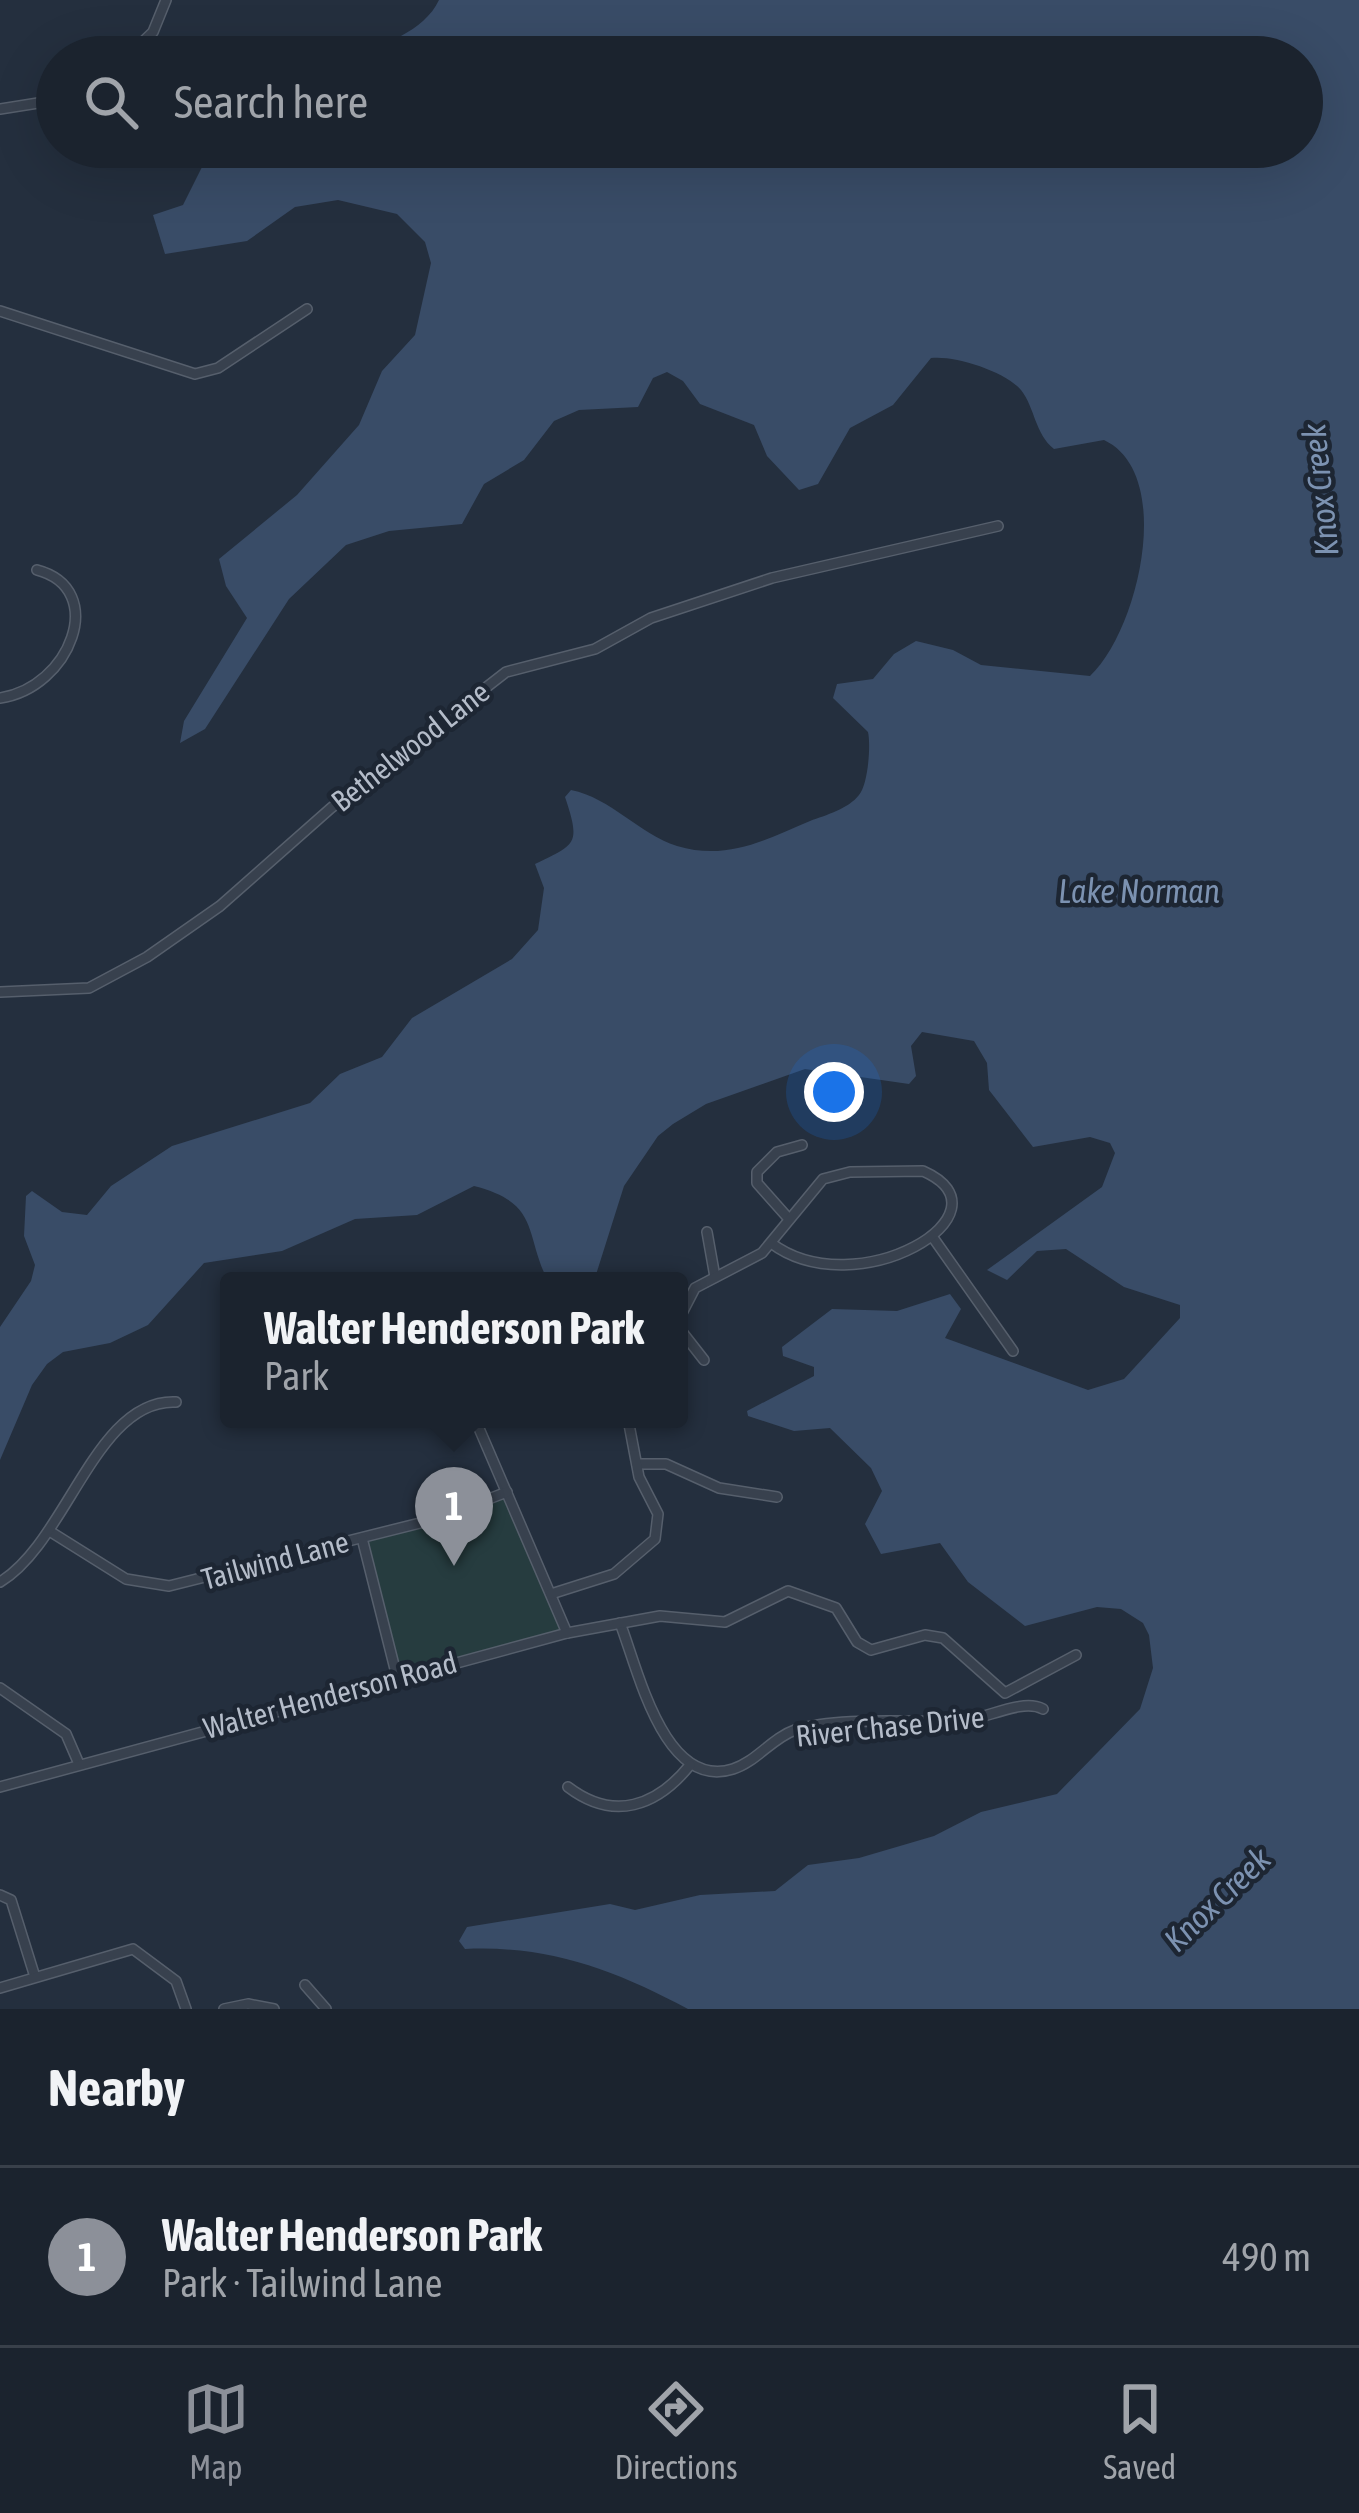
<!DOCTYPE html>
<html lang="en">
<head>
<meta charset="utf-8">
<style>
  :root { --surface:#1b232e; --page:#242b36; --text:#f1f3f6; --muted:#a0a4aa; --line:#39404a; --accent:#8c9099 }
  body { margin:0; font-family:"Asap Condensed",sans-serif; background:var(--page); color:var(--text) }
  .you { position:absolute; left:834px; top:1092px; width:42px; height:42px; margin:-30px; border:9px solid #fff; border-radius:50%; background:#1a73e8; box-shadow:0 0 0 18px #1a73e833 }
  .badge { display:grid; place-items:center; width:78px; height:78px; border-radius:50%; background:var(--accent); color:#fff; font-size:39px; font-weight:700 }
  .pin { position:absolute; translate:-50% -99px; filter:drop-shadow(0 3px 6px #0008) }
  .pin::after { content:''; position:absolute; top:63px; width:42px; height:36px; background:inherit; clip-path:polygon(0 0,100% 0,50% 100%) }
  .popup { position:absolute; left:220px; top:1272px; width:468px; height:156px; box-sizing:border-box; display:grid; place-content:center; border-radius:12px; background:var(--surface); filter:drop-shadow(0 3px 9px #0005); font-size:39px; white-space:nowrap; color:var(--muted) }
  .popup b { font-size:45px; color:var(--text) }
  .popup::after { content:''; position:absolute; left:50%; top:100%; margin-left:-24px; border:24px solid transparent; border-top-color:var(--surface) }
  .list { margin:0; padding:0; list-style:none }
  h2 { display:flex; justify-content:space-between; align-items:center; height:156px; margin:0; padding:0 48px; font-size:51px }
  h2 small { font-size:39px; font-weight:400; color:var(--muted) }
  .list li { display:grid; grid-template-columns:78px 1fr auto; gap:36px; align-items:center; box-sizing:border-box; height:180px; padding:0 48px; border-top:3px solid var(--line) }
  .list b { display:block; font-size:45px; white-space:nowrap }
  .list p { margin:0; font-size:39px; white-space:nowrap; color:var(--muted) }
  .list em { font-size:39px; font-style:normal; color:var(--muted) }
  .icon { flex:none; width:66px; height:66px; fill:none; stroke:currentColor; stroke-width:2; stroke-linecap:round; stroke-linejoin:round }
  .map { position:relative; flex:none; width:1359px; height:2009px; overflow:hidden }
  .search { position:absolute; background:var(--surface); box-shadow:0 12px 48px #0002; left:36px; right:36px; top:36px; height:132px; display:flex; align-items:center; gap:30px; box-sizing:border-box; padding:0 42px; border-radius:66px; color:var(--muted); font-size:45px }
  .sheet { height:336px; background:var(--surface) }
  nav { display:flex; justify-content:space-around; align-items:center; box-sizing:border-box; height:168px; border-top:3px solid var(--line); background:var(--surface); font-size:33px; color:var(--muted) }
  nav a { display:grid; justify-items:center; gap:6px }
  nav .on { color:var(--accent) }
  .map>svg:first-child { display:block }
</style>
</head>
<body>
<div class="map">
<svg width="1359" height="2009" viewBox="0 0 1359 2009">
  <rect width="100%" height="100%" fill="#242f3e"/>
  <path fill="#263c3f" d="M507 1493 567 1633 397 1676 362 1538Z"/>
  <path fill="#394c67" d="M439 0H1359V2009H688C615 1970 549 1945 465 1949L459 1941 467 1927 610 1904 635 1910 700 1895 775 1891 808 1865 859 1858 934 1836 981 1812 1057 1794 1140 1709 1153 1668 1149 1635 1143 1623 1121 1609 1097 1607 1025 1626 968 1582 940 1543 881 1554 865 1524 882 1491 871 1468 830 1428 794 1431 748 1416 747 1411 814 1376V1367L783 1356 782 1347 832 1309 897 1311 950 1294 961 1309 945 1338 1088 1390 1124 1379 1180 1318V1305L1124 1287 1066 1249 1037 1251 1007 1280 987 1270 1102 1187 1115 1153 1110 1143 1090 1137 1033 1147 989 1090 987 1063 974 1041 922 1032 911 1046 916 1076 909 1084 805 1069 706 1104 673 1124 658 1136 624 1186 594 1281H548C524 1234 541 1203 474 1186L417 1215 355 1219 282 1251 204 1263 148 1325 110 1343 63 1352 47 1364 32 1385 0 1460V1327L31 1281 35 1265 24 1236 26 1196 32 1191 62 1212 87 1215 111 1186 172 1146 310 1103 340 1074 382 1057 412 1018 512 959 538 930 544 888 535 864C576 844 581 845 565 797L571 790C611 798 639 834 677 846 727 861 765 840 810 821 826 815 848 809 859 795 868 785 871 745 868 732L833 698 837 684 873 679 894 654 916 641 953 650 981 665 1090 676C1138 632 1176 474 1104 440L1054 449C1035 434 1035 408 1021 390 1005 371 954 355 931 358L893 405 850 428 818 484 799 490 767 456 754 425 700 404 683 381 667 372 653 378 638 407 579 410 554 421 524 460 484 484 462 524 389 531 346 545 289 599 205 729 180 743 184 721 247 618 226 586 219 559 297 495 359 425 382 371 415 335 431 263 425 242 397 214 338 200 295 207 247 241 165 254 153 215 183 205 212 147H1302V57H351C382 45 424 32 439 0Z"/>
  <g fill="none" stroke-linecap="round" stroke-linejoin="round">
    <defs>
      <g id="minor">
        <path d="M127 57 153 32 166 0"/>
        <path d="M0 109 57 100"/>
        <path d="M0 311 195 374 218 368 307 309"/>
        <path d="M0 698C70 688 109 589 37 570"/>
        <path d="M0 992 89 988 147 957 220 906 331 808 506 672 595 649 651 618 772 578 998 526"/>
        <path d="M789 1219 757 1183V1172L777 1152 802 1145"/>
        <path d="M707 1232 715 1277"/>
        <path d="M934 1239 1013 1351"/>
        <path d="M679 1319 695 1288 762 1253 823 1179 850 1172 923 1171C1018 1213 856 1307 771 1243"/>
        <path d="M679 1328 704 1360"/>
        <path d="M475 1419 567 1633"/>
        <path d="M637 1464H666L719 1488 777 1497"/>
        <path d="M51 1532 126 1579 169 1586 436 1519 507 1492"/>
        <path d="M362 1538 397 1677"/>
        <path d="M0 1582C67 1542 96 1398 176 1402"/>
        <path d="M551 1594 614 1574 655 1539 658 1514 639 1477 628 1419"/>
        <path d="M620 1623C638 1669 664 1791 733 1769 756 1762 772 1738 795 1730 840 1716 914 1723 962 1721 986 1719 1022 1698 1043 1709"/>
        <path d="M0 1688 66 1734 79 1764"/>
        <path d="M0 1787 567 1633 660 1616 725 1622 788 1591 836 1608 857 1642 871 1650 925 1635 943 1638 1005 1693 1076 1655"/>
        <path d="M568 1787C614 1822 657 1806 690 1765"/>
        <path d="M0 1895 11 1900 35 1977"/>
        <path d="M305 1985 326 2009"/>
        <path d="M0 1988 133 1949 176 1981 186 2009"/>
        <path d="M224 2009 248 2004 274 2009"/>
      </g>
    </defs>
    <use href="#minor" stroke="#565f6c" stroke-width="12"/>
    <use href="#minor" stroke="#38414e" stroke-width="9"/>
  </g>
  <g text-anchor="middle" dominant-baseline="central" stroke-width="9" stroke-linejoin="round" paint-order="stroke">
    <g font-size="30" fill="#b4bcc9" stroke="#1d2633">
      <text transform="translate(410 746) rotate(-38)">Bethelwood Lane</text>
      <text transform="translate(275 1560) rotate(-15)">Tailwind Lane</text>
      <text transform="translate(330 1695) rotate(-15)">Walter Henderson Road</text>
      <text transform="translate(890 1726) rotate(-6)">River Chase Drive</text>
    </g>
    <g font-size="33" font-style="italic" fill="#7c92b1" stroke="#1d2633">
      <text transform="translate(1320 490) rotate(-96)">Knox Creek</text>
      <text x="1139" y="891">Lake Norman</text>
      <text transform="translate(1217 1899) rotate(-44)">Knox Creek</text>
    </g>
  </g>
</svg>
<div class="you"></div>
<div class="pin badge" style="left:454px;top:1566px">1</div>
<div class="popup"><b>Walter Henderson Park</b>Park</div>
<div class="search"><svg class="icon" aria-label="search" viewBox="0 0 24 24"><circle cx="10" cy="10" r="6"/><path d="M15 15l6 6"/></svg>Search here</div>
</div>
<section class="sheet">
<h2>Nearby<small></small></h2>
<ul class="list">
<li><span class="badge">1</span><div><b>Walter Henderson Park</b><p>Park · Tailwind Lane</p></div><em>490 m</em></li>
</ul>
</section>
<nav>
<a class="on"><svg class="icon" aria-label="map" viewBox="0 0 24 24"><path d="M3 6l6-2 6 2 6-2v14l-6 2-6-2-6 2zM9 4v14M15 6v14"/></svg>Map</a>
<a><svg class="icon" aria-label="directions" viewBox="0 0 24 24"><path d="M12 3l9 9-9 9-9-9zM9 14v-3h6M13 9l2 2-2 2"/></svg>Directions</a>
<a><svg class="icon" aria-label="saved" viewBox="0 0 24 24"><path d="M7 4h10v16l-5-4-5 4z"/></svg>Saved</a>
</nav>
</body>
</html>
